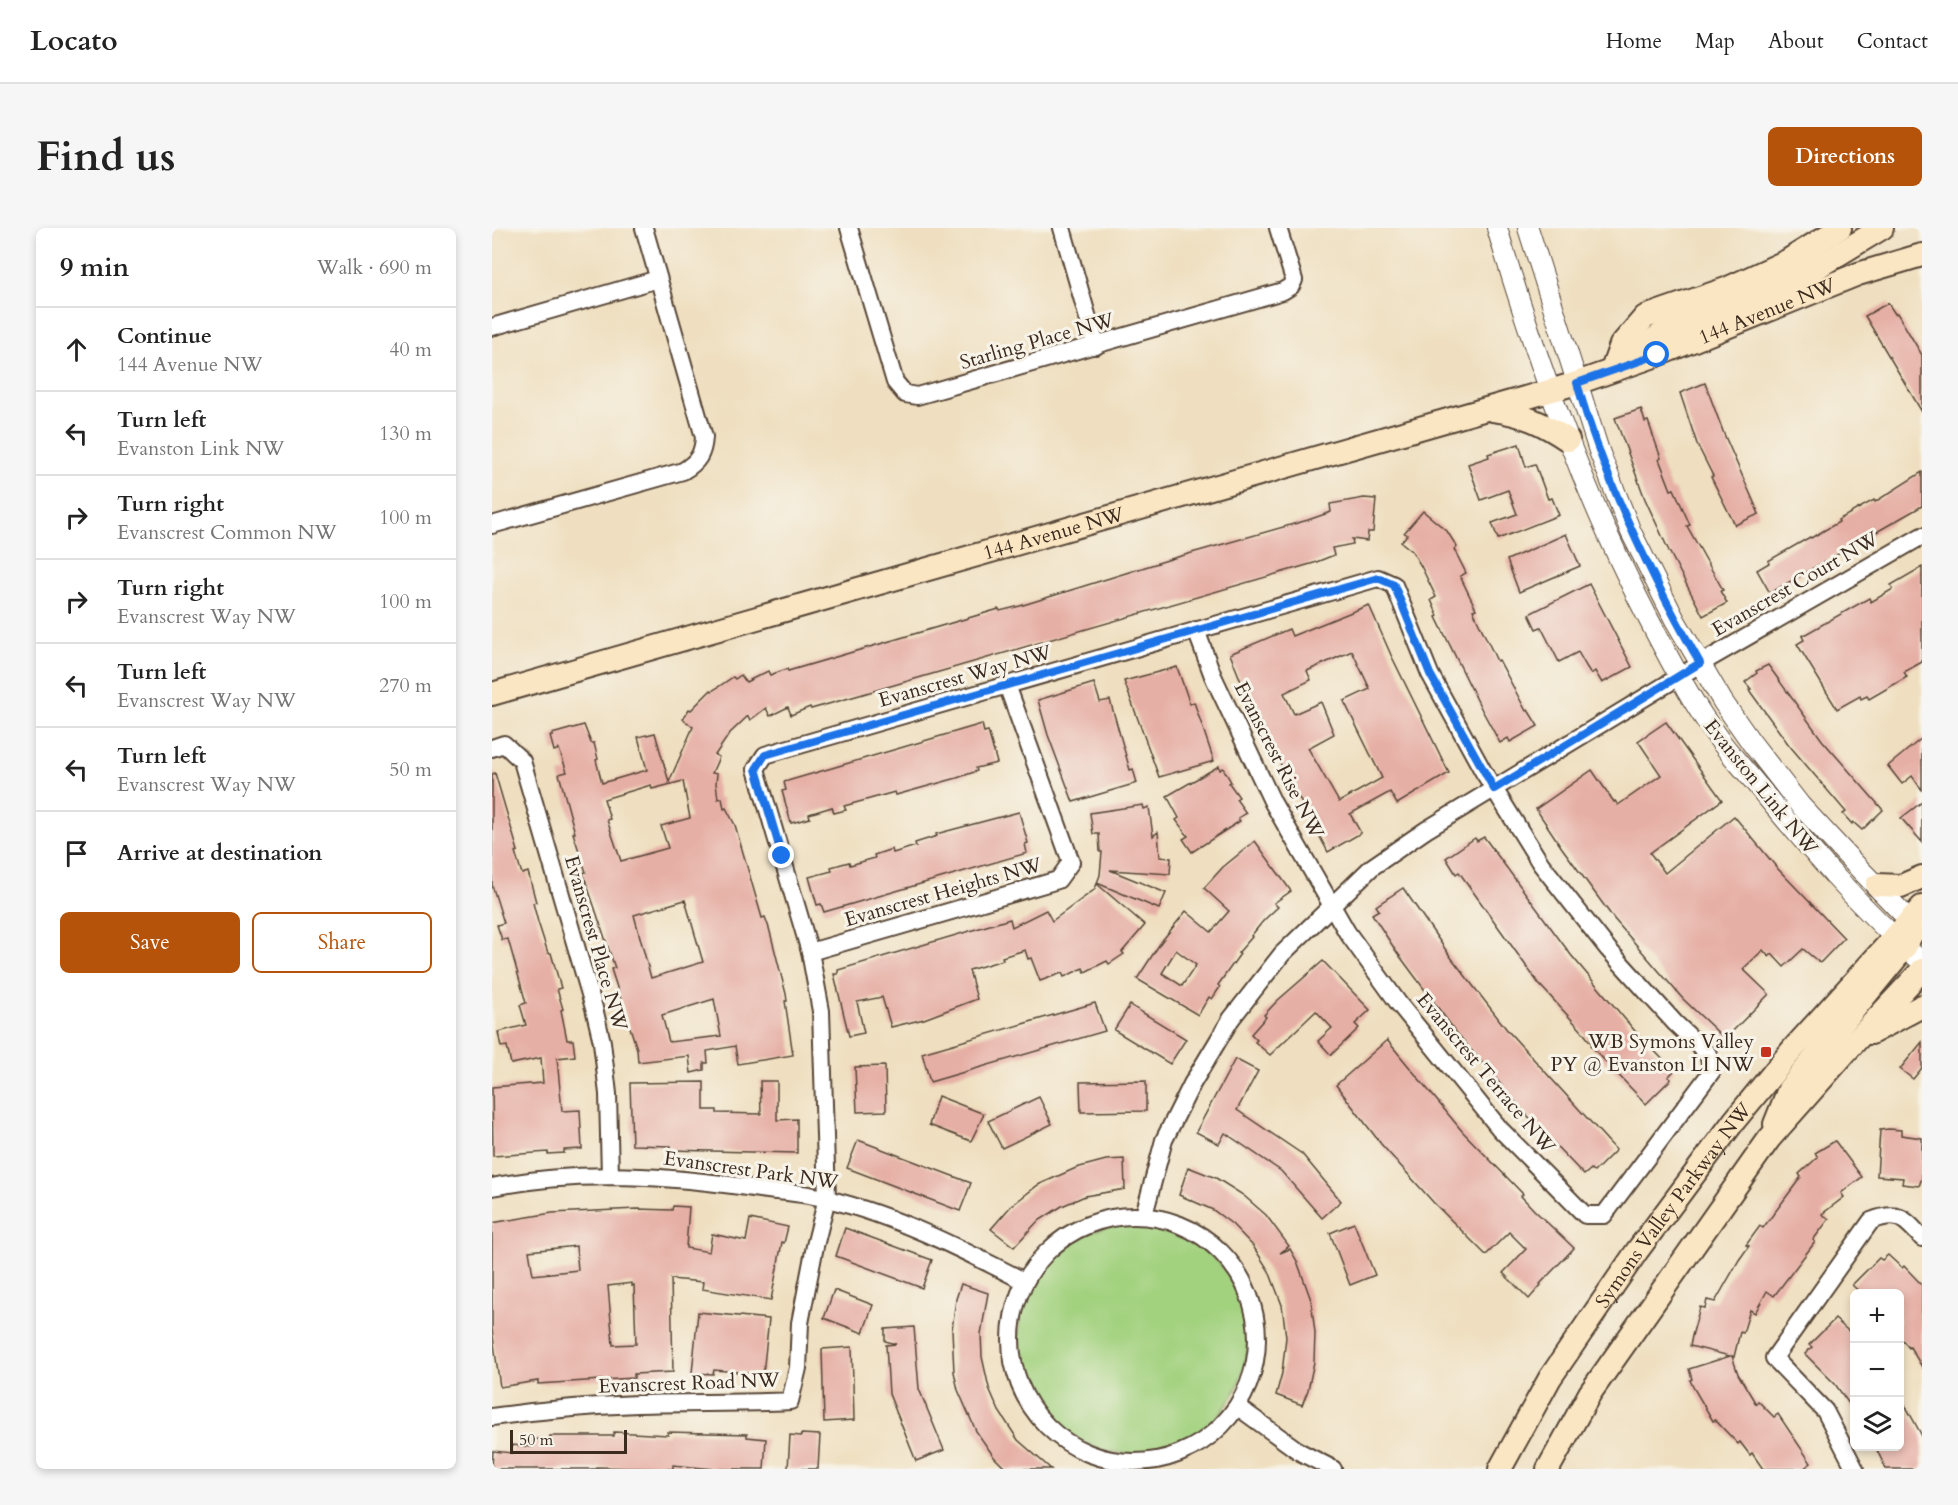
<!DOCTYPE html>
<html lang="en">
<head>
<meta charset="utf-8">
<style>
  :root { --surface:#fff; --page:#f6f6f6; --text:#222; --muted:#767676; --line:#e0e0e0; --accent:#b45309 }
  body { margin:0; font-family:Cardo,serif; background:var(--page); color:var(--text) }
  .controls { position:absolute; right:18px; bottom:18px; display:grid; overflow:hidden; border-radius:9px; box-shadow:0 3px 9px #0003 }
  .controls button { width:54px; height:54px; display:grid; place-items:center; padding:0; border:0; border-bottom:2px solid var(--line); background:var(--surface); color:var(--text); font:30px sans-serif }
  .scale { position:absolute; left:18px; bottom:15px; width:117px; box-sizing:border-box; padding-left:6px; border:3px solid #3b2a1e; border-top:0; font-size:16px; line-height:21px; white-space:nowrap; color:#3b2a1e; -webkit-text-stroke:4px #f7f3e8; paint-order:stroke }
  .stop { position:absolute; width:18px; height:18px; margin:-14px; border:4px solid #1a73e8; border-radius:50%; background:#fff }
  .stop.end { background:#1a73e8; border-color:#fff; box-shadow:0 2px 6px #0008 }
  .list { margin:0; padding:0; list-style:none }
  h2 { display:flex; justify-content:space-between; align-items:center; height:78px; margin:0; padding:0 24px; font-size:26px }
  h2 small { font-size:20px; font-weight:400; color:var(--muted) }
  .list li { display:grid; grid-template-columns:39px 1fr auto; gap:18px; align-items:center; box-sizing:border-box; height:84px; padding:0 24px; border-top:2px solid var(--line) }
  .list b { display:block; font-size:22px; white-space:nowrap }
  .list p { margin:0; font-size:20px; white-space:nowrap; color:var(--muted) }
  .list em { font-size:20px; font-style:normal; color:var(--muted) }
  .actions { display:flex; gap:12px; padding:18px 24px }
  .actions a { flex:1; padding:14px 0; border:2px solid var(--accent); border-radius:9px; text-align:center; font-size:21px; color:var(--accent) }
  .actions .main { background:var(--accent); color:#fff }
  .icon { flex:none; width:33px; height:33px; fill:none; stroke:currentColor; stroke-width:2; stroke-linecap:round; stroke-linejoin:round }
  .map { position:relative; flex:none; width:1430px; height:1241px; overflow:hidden; border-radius:9px }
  header { display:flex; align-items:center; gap:36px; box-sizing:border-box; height:84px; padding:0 30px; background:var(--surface); border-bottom:2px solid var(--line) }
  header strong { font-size:28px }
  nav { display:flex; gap:33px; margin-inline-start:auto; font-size:21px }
  .intro { display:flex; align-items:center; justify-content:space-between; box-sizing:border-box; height:144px; padding:0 36px }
  h1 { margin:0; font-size:42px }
  .button { padding:15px 27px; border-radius:9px; background:var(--accent); color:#fff; font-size:21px; font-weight:700 }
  main { display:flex; gap:36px; padding:0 36px }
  aside { flex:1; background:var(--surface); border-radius:9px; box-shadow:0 3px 9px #0003 }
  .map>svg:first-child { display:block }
</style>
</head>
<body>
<header>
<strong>Locato</strong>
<nav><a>Home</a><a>Map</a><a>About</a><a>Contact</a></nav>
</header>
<div class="intro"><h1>Find us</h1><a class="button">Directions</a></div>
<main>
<aside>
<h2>9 min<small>Walk · 690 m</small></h2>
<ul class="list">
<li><svg class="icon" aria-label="ahead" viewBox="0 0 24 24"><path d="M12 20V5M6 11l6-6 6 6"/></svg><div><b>Continue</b><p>144 Avenue NW</p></div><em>40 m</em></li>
<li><svg class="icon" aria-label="left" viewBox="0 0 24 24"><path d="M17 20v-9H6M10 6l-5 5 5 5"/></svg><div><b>Turn left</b><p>Evanston Link NW</p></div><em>130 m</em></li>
<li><svg class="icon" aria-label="right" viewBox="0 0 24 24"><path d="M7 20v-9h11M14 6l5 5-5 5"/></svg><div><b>Turn right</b><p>Evanscrest Common NW</p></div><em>100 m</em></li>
<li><svg class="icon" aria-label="right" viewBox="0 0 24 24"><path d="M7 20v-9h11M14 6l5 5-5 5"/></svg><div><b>Turn right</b><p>Evanscrest Way NW</p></div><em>100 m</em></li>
<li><svg class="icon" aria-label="left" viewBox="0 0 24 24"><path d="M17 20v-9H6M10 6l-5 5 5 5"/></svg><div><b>Turn left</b><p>Evanscrest Way NW</p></div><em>270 m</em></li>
<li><svg class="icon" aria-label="left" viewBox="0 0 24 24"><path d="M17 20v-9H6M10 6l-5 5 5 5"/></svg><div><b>Turn left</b><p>Evanscrest Way NW</p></div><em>50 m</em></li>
<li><svg class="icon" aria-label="arrive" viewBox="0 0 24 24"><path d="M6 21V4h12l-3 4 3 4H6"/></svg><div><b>Arrive at destination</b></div></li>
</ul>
<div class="actions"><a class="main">Save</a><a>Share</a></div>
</aside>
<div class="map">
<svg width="1430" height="1241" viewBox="0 0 1430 1241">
  <rect width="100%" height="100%" fill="#f7f3e8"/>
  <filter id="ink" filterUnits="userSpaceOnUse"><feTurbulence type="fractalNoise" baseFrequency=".0167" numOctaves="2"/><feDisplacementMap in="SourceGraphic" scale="12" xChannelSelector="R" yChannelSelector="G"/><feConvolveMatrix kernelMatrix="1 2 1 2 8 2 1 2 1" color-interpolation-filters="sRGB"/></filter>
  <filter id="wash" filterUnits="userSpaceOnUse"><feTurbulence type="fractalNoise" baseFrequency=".008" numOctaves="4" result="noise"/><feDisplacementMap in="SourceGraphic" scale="24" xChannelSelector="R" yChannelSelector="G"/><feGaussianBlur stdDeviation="1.35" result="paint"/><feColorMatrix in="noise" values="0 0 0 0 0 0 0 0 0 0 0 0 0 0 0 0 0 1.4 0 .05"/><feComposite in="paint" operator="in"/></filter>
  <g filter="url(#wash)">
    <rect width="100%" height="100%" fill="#efdfc0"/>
    <circle fill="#a3d27f" stroke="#6f7e4e" stroke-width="1.5" cx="641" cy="1111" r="115"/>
    <g id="blocks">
      <g fill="#e6afa5" fill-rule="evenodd">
        <path d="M1396 75 1403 86 1405 85 1430 127V184L1373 88Z"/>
        <path d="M1213 155 1232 206 1267 286 1243 297 1219 249 1221 248 1205 216 1188 165Z"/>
        <path d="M1149 181 1153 194 1156 193 1169 230 1167 231 1179 262 1182 261 1198 297 1195 298 1231 362 1228 363 1235 375 1211 388 1177 323 1153 271 1123 190Z"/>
        <path d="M1027 216 1034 239 1043 236 1056 271 1060 270 1067 287 1006 311 1000 295 1025 286 1016 262 989 272 976 236 997 229 996 226Z"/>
        <path d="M1430 244V278L1278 365 1265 342 1277 335 1276 333 1318 309 1319 310 1347 294 1346 292 1382 272 1383 274Z"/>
        <path d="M872 270 884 271 881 304H876L875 313 860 311 861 316 840 320 842 327 822 335 371 466 319 481 318 479 299 487 296 479 278 488 274 480 258 492 256 488 238 505 223 527 227 529 220 545 225 546 224 555 226 571 230 570 232 581 234 580 243 597 270 690 273 689 277 700 294 766 295 773H293L301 827 246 836 243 818 215 823 216 835H212V842L199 845 197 828 146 834 145 821 119 741 123 740 91 645 94 644 81 605H83L67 546 75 544 67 521 62 523 58 508H61L60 506 92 497 99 515H102L106 531 104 532 110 555 155 542 146 509 163 505 177 554 201 499 191 491 197 481 199 482 219 462 220 463 241 449 243 451 249 447 254 454 276 443 278 447 295 441 296 443 507 381 508 383 528 378 682 330 816 292 839 284 838 276ZM191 553 198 590 169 598 176 620 129 633 115 592 118 591 112 571 159 557 160 561ZM193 672 211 734 159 750 142 687ZM222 771 229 808 177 814 170 787Z"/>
        <path d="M931 283 955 303 965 319 962 321 974 345 968 348 984 381 981 382 986 393 1005 433 1007 432 1034 483 1036 482 1046 498 1018 514 1016 510 1008 515 990 482 944 389 946 388 939 372 944 369 929 338 920 323 909 314 915 307 912 305Z"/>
        <path d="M1074 306 1088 338 1027 364 1015 332Z"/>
        <path d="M1430 339V434L1412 444 1415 449 1377 471 1375 468 1369 471 1368 468 1345 481 1305 416 1312 412 1310 408 1377 370 1379 374 1401 361 1399 357Z"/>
        <path d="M1097 356 1140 439 1110 455 1103 443 1099 446 1094 438 1086 424 1067 434 1049 399 1044 401 1037 386Z"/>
        <path d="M877 377 899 427 957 545 905 576 898 564 858 586 869 605 836 624 780 520 752 461 738 426 797 401 800 408ZM860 423 878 461 852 473 890 550 847 574 816 520 842 506 829 474 802 486 792 465 819 452 815 443Z"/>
        <path d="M1276 437 1330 512 1391 582 1370 602 1361 594 1360 596 1351 586 1354 584 1297 517 1257 462 1259 461 1253 454 1265 445 1264 443Z"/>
        <path d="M685 439 698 476 702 474 722 533 667 549 632 453Z"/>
        <path d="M602 455 608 474 618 472 638 542 641 541 645 555 581 574 556 507 546 472Z"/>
        <path d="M1174 494 1230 572 1158 625 1173 645 1242 588 1286 641 1352 710 1328 735 1311 721 1292 739 1280 726 1277 729 1271 722 1251 741 1277 766 1233 811 1191 771 1122 691 1070 620 1044 581 1100 542 1122 574 1123 573 1126 577 1169 547 1146 513Z"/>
        <path d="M490 496 492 504 496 503 505 535 484 540 485 543 465 550 404 567 403 564 352 578 354 582 342 585 340 579 317 586 318 590 299 595 290 563 294 562 292 554Z"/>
        <path d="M1430 510V562L1420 548 1410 556 1396 538Z"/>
        <path d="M727 538 728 542 731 540 739 554 737 555 747 569 744 571 754 585 746 590 748 593 700 624 691 611 696 608 684 592 687 590 675 568Z"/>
        <path d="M3 545 26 623 23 624 30 646 36 644 44 674 41 675 46 694 56 725H59L69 760 65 761 71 781 69 782 75 812H81L83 828 65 830 70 883 88 882 90 921 72 922V925L56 926V924L1 928 0 859 51 855 49 830 19 836 15 818 9 819 6 804 34 797 28 777 34 775 16 711 10 712 5 697 12 695 0 657V546Z"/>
        <path d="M1430 574V614L1409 590Z"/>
        <path d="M651 577 652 581 657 579 661 608 666 604 668 629 679 630 678 646 618 642 674 665 667 681 605 655 608 647 610 624H608L607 606H601L598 585Z"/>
        <path d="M527 584 536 615 533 616 535 625 332 684 329 676 325 677 317 649 340 643 339 639 357 634 358 637 383 630 382 627 400 621 401 625 424 618 423 615 445 608 444 606Z"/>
        <path d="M992 609 1079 727 1143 803 1182 843 1176 849 1179 851 1154 876 1099 818 1100 816 1089 802 1047 756 967 644 964 646 954 630 983 610 985 613Z"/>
        <path d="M763 613 799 663 782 675 786 679 772 692 759 708 760 709 746 725 748 726 726 757 728 759 720 771 717 769 706 787 645 751 669 714 694 683 719 704 737 683 712 660 731 639ZM684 722 704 737 690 758 670 745Z"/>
        <path d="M605 656 653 697 630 724 632 726 617 736 615 733 593 744 591 740 572 749 570 745 548 753 539 730 536 731 533 722 510 729 511 732 477 742 485 771 432 791 399 799 390 769 365 774 372 805 357 808 342 746H346V742L518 691 520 699 554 682 560 693 602 662Z"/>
        <path d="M911 660 958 728 1016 803 1124 922 1102 944 1099 941 1092 947 1033 885 964 804 904 723 880 686 887 682 884 678Z"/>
        <path d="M831 733 878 782 863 796 867 800 839 827 826 813 840 800 824 783 778 827 763 814 765 812 759 806 774 789 772 787 785 773Z"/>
        <path d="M603 775 613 803 438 854 430 825Z"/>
        <path d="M638 777 694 811 678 836 622 802Z"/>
        <path d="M895 812 970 903 1031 966 1029 968 1042 982 1082 1020 1048 1056 1049 1057 1037 1071 1011 1045 1034 1021 1017 1004 994 1027 941 974 889 916 844 857Z"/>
        <path d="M1430 814V840L1421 851 1408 841Z"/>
        <path d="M743 831 766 843 745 882 810 926 849 973 830 990 789 943 733 905 727 916 704 904Z"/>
        <path d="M393 838 394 883 365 884 363 839Z"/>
        <path d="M268 853H285V892L305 891V925L179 922V918L140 917 138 855 212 854V882H225V885L269 886Z"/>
        <path d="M654 853V883L589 884 588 854Z"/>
        <path d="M446 868 492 886 479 913 437 897Z"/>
        <path d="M547 869 560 896 510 920 496 893Z"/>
        <path d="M1397 901 1409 902V907L1430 910V950L1427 958 1410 956 1411 950 1385 948 1388 902Z"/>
        <path d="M366 912 479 955 468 983 355 940Z"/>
        <path d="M1343 913 1370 949 1349 965 1352 969 1330 986 1337 991 1321 1012 1323 1014 1282 1068 1275 1063 1263 1085 1258 1082 1251 1105 1248 1104 1242 1129 1240 1128 1246 1146 1264 1176 1266 1173 1282 1189 1286 1186 1319 1235 1311 1241H1271L1260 1225 1258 1227 1248 1214 1246 1216 1223 1192 1221 1193 1201 1159 1198 1152 1200 1151 1197 1141 1238 1128 1198 1118 1200 1108 1208 1079 1213 1080 1215 1072 1223 1074 1247 1032 1257 1018 1254 1017 1268 998 1271 1000 1289 976 1309 949 1307 946 1326 929 1323 925Z"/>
        <path d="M632 931 633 961 593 968 570 978 545 994 522 1019 499 1001 519 978 546 957 584 940 614 932Z"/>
        <path d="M696 939 724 950 751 967 774 987 797 1018 788 1025 798 1021 805 1033 819 1072 823 1105 822 1134 816 1162 810 1177 784 1167 790 1145 794 1109 790 1077 777 1043 761 1018 740 996 721 982 687 967Z"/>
        <path d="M181 978 197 979 194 1020 217 1024 220 1006 254 1013 258 991 296 999 292 1015 290 1014 279 1072 210 1061 211 1054 179 1051 181 1144 142 1146V1150L46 1156V1153L8 1159 0 1101V995L60 985 145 981 180 982ZM84 1018 86 1042 41 1047 37 1023ZM140 1055V1058L142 1057 144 1116 121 1117 116 1058Z"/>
        <path d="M862 995 883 1047 858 1057 838 1005Z"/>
        <path d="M353 1000 440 1032 430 1060 344 1028Z"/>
        <path d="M1396 1027 1410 1040 1412 1038 1430 1057V1139L1418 1119 1417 1120 1407 1108V1065H1369L1360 1057 1387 1030 1390 1032Z"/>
        <path d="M469 1056 496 1065 489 1106 490 1129 497 1160 507 1183 526 1212 559 1241H514L502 1229 484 1203 466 1162 462 1144 460 1102 464 1071Z"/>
        <path d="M342 1062 381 1077 371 1105 332 1090Z"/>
        <path d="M206 1084 277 1091 271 1146 222 1142 221 1146 200 1145Z"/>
        <path d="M1343 1091 1362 1108V1183L1343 1156 1313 1126 1320 1119 1317 1117Z"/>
        <path d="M422 1099 427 1161 452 1222 424 1233 397 1166 394 1117 404 1116 393 1113V1101Z"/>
        <path d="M360 1119 362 1192 332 1194 330 1121Z"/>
        <path d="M1407 1166 1430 1208V1241H1394L1383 1218H1407Z"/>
        <path d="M122 1204 176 1207V1204L255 1206V1209L274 1211 272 1241H222L181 1237V1241L105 1239V1241H0L1 1223 20 1225V1217L40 1219 41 1211 58 1212V1208H122Z"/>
        <path d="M309 1206 328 1207 326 1241H296L298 1207 309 1208Z"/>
      </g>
    </g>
  </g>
  <g filter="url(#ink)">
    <use href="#blocks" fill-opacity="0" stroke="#564536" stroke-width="1.5"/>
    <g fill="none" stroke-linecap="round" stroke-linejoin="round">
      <defs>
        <g id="minor">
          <path d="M357 0 403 154 413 166 425 168 791 63 799 58 802 52 786 0"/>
          <path d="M570 0 604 118"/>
          <path d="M0 99 166 51"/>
          <path d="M0 297 191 243C206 234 211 226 212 209L152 0"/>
          <path d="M0 520 12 516 30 533 102 780 110 814 116 866 118 948"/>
          <path d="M318 724 566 652 579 634 515 457"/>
          <path d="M0 959C88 941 180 948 268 961 290 964 314 965 335 971 405 988 469 1021 532 1053"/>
          <path d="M652 987 672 912 700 856 739 791 790 726 880 639 934 602 1208 436 1430 308"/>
          <circle cx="642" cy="1111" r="123"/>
          <path d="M746 1179 808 1224 841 1241"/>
          <path d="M0 1189C49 1182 97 1178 146 1176 197 1174 247 1176 298 1173L306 1140 308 1095 323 1018 335 970 329 783 318 724 264 541 273 527 886 350 902 357 938 446 991 543 1049 636 1116 721 1183 795 1216 826 1220 843 1112 987H1093L1008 901 907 776 855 704 781 575 721 448 704 402"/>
          <path d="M1363 1241 1333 1183 1282 1130 1379 993C1406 982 1412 990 1430 1010"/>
        </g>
        <g id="tertiary">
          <path d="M1005 0C1045 134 1092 267 1157 392 1178 432 1199 473 1226 510 1239 528 1255 544 1269 562 1319 623 1370 682 1430 734"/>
          <path d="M1036 0 1107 223 1139 304 1183 392 1231 474 1259 514 1308 577 1361 634 1417 692 1430 702"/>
        </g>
        <g id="secondary">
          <path d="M1138 129 1169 106 1309 49 1390 0"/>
          <path d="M1120 142 1129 117 1153 89 1234 61 1295 33 1348 0"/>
          <path d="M1001 182C1031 186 1051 195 1076 212"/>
          <path id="s1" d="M0 466 1085 155 1165 127 1366 46 1430 27"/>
          <path d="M1385 657 1409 658 1430 649"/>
          <path d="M1379 805 1430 778"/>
          <path d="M1283 896 1297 861 1413 719 1420 705 1417 693"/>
          <path id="s2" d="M1008 1241 1058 1150 1145 1023 1242 893 1301 821 1430 679"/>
          <path d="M1056 1241 1098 1165 1277 911 1360 817 1430 742"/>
        </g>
      </defs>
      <use href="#minor" stroke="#564536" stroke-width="20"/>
      <use href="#tertiary" stroke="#564536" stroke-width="22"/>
      <use href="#secondary" stroke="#564536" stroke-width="26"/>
      <use href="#minor" stroke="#fff" stroke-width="16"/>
      <use href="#tertiary" stroke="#fff" stroke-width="20"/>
      <use href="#secondary" stroke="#fbe6c3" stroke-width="22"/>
    </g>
  </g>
  <g fill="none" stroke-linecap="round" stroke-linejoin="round" filter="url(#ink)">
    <path stroke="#1a73e8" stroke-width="8" d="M290 628 264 541 273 527 886 350 902 357 938 446 1002 561 1208 435C1158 347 1113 254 1085 155L1165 127"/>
  </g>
  <rect fill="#c8321e" stroke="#f7f3e8" stroke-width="2" x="1268" y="818" width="12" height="12" rx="3"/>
  <g text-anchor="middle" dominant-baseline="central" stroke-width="6" stroke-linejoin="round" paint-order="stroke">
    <g font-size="20" fill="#3b2a1e" stroke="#f7f3e8">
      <text stroke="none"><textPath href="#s1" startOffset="1332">144 Avenue NW</textPath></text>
      <text transform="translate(545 113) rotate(-16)">Starling Place NW</text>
      <text stroke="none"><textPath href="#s1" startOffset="584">144 Avenue NW</textPath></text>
      <text transform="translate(1303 356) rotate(-30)">Evanscrest Court NW</text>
      <text transform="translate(473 448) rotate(-16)">Evanscrest Way NW</text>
      <text transform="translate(787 532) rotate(63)">Evanscrest Rise NW</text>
      <text transform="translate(1269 559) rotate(51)">Evanston Link NW</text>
      <text transform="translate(451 664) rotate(-16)">Evanscrest Heights NW</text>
      <text transform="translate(104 715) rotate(74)">Evanscrest Place NW</text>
      <text transform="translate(994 845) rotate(50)">Evanscrest Terrace NW</text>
      <text transform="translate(259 942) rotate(8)">Evanscrest Park NW</text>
      <text stroke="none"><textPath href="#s2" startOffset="316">Symons Valley Parkway NW</textPath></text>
      <text transform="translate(197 1155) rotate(-2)">Evanscrest Road NW</text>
    </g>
    <g font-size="20" fill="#3b2a1e" stroke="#f7f3e8" text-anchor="end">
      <text x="1262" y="813">WB Symons Valley<tspan x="1262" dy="23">PY @ Evanston LI NW</tspan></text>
    </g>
  </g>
</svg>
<div class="controls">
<button>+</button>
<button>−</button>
<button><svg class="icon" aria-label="layers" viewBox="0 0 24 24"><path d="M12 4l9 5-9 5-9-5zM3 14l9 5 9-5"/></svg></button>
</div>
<div class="scale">50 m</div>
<div class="stop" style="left:1165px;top:127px"></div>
<div class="stop end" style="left:290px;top:628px"></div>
</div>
</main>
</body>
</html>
